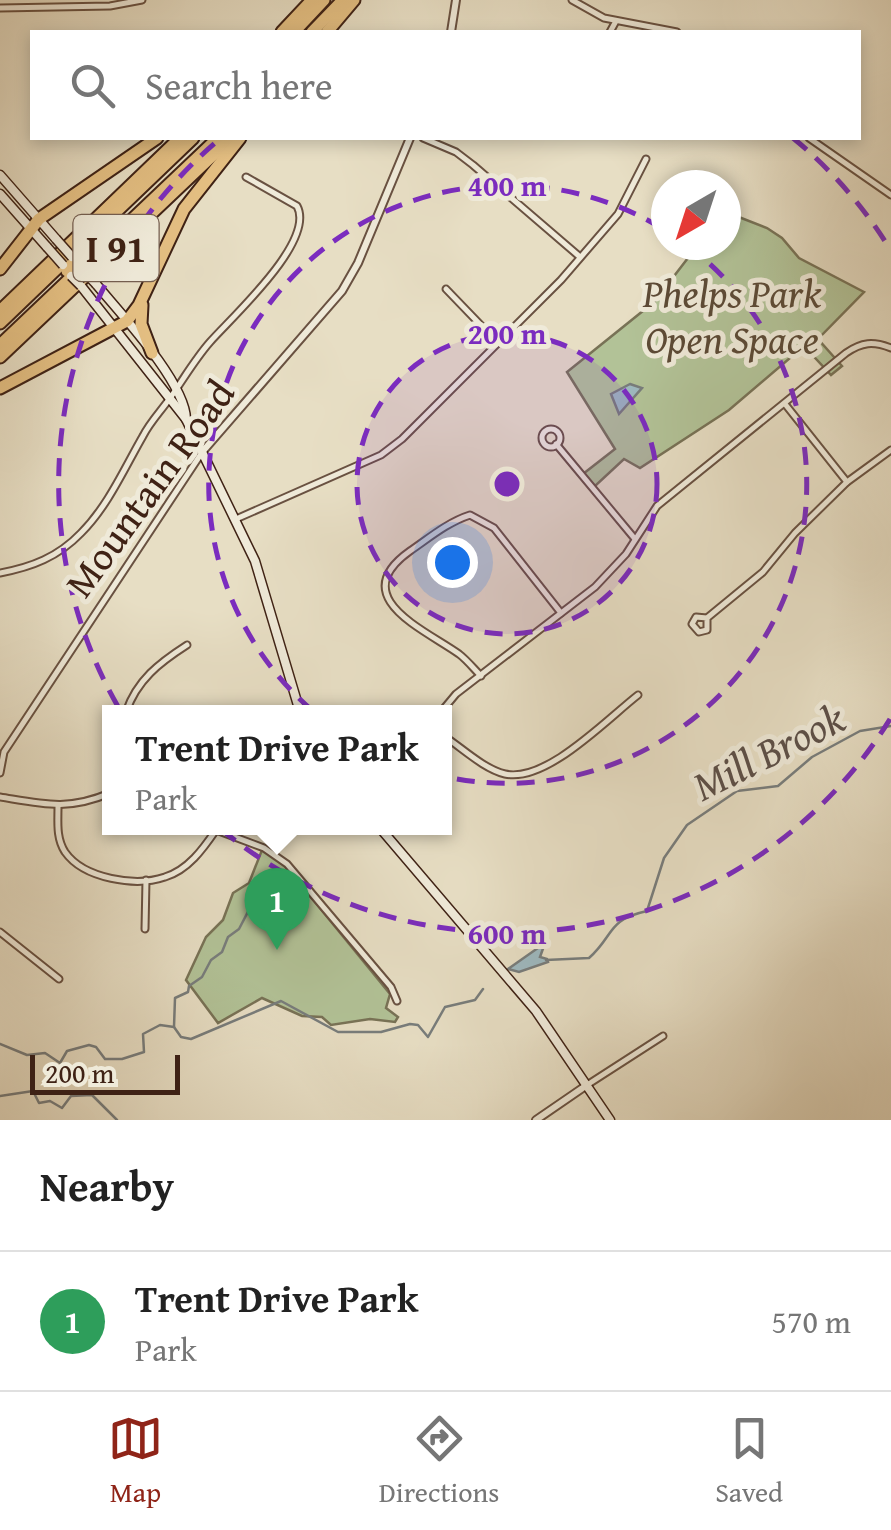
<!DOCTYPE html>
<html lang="en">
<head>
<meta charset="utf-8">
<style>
  :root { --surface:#fff; --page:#f2f2f2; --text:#222; --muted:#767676; --line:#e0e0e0; --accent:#8f2418 }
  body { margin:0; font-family:"Gentium Book Plus",serif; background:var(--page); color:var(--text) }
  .compass { position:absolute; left:651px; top:170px; width:90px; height:90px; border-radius:50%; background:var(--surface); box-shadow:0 5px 15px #0003; rotate:219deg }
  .scale { position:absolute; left:30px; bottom:25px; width:150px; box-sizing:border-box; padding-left:10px; border:5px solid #3f2215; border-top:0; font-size:28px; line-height:35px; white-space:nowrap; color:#3f2215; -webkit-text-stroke:8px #efead9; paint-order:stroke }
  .you { position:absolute; left:452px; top:562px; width:35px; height:35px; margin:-25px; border:8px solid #fff; border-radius:50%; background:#1a73e8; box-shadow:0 0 0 15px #1a73e833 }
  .badge { display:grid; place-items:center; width:65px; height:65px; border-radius:50%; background:var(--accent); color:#fff; font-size:32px; font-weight:700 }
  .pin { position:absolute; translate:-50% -82px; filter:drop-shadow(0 2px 5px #0008) }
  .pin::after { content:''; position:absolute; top:52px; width:35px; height:30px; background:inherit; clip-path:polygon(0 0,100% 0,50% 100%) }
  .popup { position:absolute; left:102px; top:705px; width:350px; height:130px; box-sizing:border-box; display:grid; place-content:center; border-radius:0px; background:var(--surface); filter:drop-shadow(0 2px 8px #0005); font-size:32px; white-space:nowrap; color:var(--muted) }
  .popup b { font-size:38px; color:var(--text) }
  .popup::after { content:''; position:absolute; left:50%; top:100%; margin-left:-20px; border:20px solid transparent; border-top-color:var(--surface) }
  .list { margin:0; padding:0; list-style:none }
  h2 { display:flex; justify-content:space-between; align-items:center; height:130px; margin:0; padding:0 40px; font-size:42px }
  h2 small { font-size:32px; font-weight:400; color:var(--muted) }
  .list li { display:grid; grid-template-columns:65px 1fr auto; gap:30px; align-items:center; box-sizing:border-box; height:140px; padding:0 40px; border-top:2px solid var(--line) }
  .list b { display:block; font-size:38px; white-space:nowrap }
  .list p { margin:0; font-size:32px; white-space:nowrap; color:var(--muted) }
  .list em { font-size:32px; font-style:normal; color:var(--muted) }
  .icon { flex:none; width:55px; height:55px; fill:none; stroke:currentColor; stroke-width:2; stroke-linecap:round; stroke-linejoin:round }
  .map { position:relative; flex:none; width:891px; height:1120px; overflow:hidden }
  .search { position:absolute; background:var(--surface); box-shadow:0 5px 15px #0003; left:30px; right:30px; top:30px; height:110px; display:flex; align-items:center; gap:25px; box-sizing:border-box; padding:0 35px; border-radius:0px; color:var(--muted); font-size:38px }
  .sheet { height:270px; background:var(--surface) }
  nav { display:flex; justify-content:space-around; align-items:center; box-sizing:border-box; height:140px; border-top:2px solid var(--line); background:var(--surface); font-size:28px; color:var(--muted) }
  nav a { display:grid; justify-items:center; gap:5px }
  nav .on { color:var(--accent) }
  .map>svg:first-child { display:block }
</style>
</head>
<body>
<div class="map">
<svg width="891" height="1120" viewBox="0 0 891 1120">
  <rect width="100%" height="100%" fill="#e7dec4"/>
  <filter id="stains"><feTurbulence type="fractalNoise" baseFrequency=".002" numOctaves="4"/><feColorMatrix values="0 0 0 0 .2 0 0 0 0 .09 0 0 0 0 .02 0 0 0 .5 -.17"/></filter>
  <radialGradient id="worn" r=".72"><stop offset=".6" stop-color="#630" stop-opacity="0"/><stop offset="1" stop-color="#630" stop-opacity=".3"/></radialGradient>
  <g fill="#b2c297" stroke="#787256" stroke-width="2.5">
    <path d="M726 212 767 228 782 238 799 258 864 292 818 339 842 366 831 375 804 346 729 410 640 468 624 459 594 487 583 474 615 449 567 372 654 302 698 245H726Z"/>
    <path d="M262 850 284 864 390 994 386 1008 398 1017 395 1022 370 1019 331 1025 322 1017 302 1016 262 998 218 1023 186 980 206 937 223 920 233 893 249 883Z"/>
  </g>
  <g fill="#9eb9c0" stroke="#787d7c" stroke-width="2.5">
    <path d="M630 384 642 388 619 414 611 394Z"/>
    <path d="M545 943 540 957 547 959 548 962 519 972 508 969Z"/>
  </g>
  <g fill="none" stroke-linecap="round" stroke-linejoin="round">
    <g stroke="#787d7c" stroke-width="2.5">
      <path d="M546 960 589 958C615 935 606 920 647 911L664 858 687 825 737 791 778 786 812 757 860 731 891 726"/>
      <path d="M174 1027 175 998 188 992 189 986 202 977 211 960 222 952 228 937 239 929 268 873"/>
      <path d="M0 1044 27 1055 45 1053 60 1063 67 1051 89 1045 96 1047 105 1059H122L144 1052 143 1034 160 1025 174 1027 181 1037 191 1039 281 1001 338 1032H381L410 1024 418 1025 428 1037 445 1007 475 1000 483 989"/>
      <path d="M0 1096 33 1091 39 1103 50 1101 62 1108 71 1096 92 1095 117 1120"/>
    </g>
    <defs>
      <g id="minor">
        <path d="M572 0 604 18 677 32"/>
        <path d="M0 8 110 6 142 0"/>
        <path d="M610 32 616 21"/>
        <path d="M423 138 456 152 473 165 580 257"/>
        <path d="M809 138 891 195"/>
        <path d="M446 289 498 343"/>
        <path d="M785 404 847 482"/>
        <circle cx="551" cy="438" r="9"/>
        <path d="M556 444 635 539"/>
        <path d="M236 519 381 455 402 439 561 280 618 214 646 159"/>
        <path d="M0 573C32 567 58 557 81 533 108 506 124 469 143 436 150 422 161 411 170 398 183 380 195 359 210 342 233 316 316 241 297 206L246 177"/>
        <path d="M707 618V630L699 632 692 624 696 617 707 618 763 572 795 533 847 482 891 450"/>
        <path d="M481 676C474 669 467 660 459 654 424 629 345 597 410 551 429 538 448 522 470 515L494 528 561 613"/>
        <path d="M126 712C137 680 159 663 187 645"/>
        <path d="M441 712 456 694 595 587 626 554 657 506 846 353C862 342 873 341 891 348"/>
        <path d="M444 736C462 748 484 769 505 774 546 783 606 720 638 695"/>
        <path d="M0 773 4 752 201 454"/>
        <path d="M0 797C43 804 68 811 110 793"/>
        <path d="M58 807C58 822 56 838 65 852 84 879 136 887 165 877 188 870 203 849 216 830"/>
        <path d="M216 830 264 848 287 864 391 987 397 1001"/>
        <path d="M145 929 146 880"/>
        <path d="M0 932 59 979"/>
        <path d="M587 1085 663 1036"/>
      </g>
      <g id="tertiary">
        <path d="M451 32 456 0"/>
        <path d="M203 451 342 291 358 263 410 138"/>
        <path d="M536 1120 587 1085"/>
      </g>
      <g id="secondary">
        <path d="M0 175 56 239"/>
        <path d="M0 194 47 247"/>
        <path d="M96 284C120 313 185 382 186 419L255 561 300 712"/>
        <path d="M81 286 186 419"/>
        <path d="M380 828 536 1011 610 1120"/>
      </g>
      <g id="motorway">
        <path d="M282 32 312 0"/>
        <path d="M294 32 324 0"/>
        <path d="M312 32 342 1"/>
        <path d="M327 32 354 0"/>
        <path d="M0 269 39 219 157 138"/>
        <path d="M67 271 84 250"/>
        <path d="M142 305 141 324 152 353"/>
        <path d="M0 311 180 138"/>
        <path d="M0 323 193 138"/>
        <path d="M0 345 218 138"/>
        <path d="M0 357 231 138"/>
        <path d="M0 388 127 321 139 305 184 209 240 138"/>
      </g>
    </defs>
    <use href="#minor" stroke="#695141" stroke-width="9"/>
    <use href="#tertiary" stroke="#695141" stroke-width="10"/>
    <use href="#secondary" stroke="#3f2215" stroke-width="11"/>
    <use href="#motorway" stroke="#3f2215" stroke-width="15"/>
    <use href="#minor" stroke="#efead9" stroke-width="5"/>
    <use href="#tertiary" stroke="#efead9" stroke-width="6"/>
    <use href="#secondary" stroke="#efead9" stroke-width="8"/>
    <use href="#motorway" stroke="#e4bf82" stroke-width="11"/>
    <defs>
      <g id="secondary-bridge">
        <path d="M56 239 72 257"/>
        <path d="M47 247 63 265"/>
        <path d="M80 267 96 284"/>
        <path d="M71 276 81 286"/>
      </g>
    </defs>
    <use href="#secondary-bridge" stroke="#3f2215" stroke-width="11" stroke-linecap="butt"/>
    <use href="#secondary-bridge" stroke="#efead9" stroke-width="8"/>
  </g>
  <circle cx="507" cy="484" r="150" fill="#7b2cbf" fill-opacity=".12"/>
  <g fill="none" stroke="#7b2cbf" stroke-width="5" stroke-dasharray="18 12">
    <circle cx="507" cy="484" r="150"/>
    <path d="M687 245A299 299 0 1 1 665 230"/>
    <path d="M890 719A449 449 0 1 1 221 138M793 138A449 449 0 0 1 890 249"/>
  </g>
  <g text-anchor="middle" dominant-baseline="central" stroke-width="10" stroke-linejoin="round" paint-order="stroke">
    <rect fill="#efead9" stroke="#745e50" stroke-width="2.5" x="73.5" y="215" width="85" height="66" rx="8"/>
    <g font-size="38" font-weight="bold" fill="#3f2215">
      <text x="116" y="248">I 91</text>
    </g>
    <g font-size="40" font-style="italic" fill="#5c4a36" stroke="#efead9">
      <text x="732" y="292">Phelps Park<tspan x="732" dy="46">Open Space</tspan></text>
    </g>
    <g font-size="40" fill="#3f2215" stroke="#efead9">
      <text transform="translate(149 488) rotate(-54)">Mountain Road</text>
    </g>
    <g font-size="42" font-style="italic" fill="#5c4f48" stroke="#efead9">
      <text transform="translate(768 751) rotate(-27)">Mill Brook</text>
    </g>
  </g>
  <circle cx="507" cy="484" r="15" fill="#7b2cbf" stroke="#efead9" stroke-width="5"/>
  <g font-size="30" text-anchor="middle" font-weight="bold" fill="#7b2cbf" stroke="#efead9" stroke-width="10" stroke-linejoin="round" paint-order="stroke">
    <text x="507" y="196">400 m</text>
    <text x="507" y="344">200 m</text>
    <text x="507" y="944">600 m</text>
  </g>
  <rect width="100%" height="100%" filter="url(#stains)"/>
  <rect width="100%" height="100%" fill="url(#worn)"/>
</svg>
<svg class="compass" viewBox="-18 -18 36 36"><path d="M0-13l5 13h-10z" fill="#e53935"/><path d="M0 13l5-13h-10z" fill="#767676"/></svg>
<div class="scale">200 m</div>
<div class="you"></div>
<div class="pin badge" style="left:277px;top:950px;background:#2e9e5b">1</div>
<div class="popup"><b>Trent Drive Park</b>Park</div>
<div class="search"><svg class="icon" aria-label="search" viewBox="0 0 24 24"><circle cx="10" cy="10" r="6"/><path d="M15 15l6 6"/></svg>Search here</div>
</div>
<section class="sheet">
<h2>Nearby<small></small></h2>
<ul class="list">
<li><span class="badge" style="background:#2e9e5b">1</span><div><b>Trent Drive Park</b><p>Park</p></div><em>570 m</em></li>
</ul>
</section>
<nav>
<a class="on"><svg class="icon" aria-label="map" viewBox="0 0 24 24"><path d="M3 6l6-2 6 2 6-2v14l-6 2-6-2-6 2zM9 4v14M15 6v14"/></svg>Map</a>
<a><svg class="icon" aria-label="directions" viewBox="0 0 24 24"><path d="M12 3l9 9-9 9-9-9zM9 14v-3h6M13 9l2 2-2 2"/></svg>Directions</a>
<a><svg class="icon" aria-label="saved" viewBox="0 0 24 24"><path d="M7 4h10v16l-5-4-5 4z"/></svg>Saved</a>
</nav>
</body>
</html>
